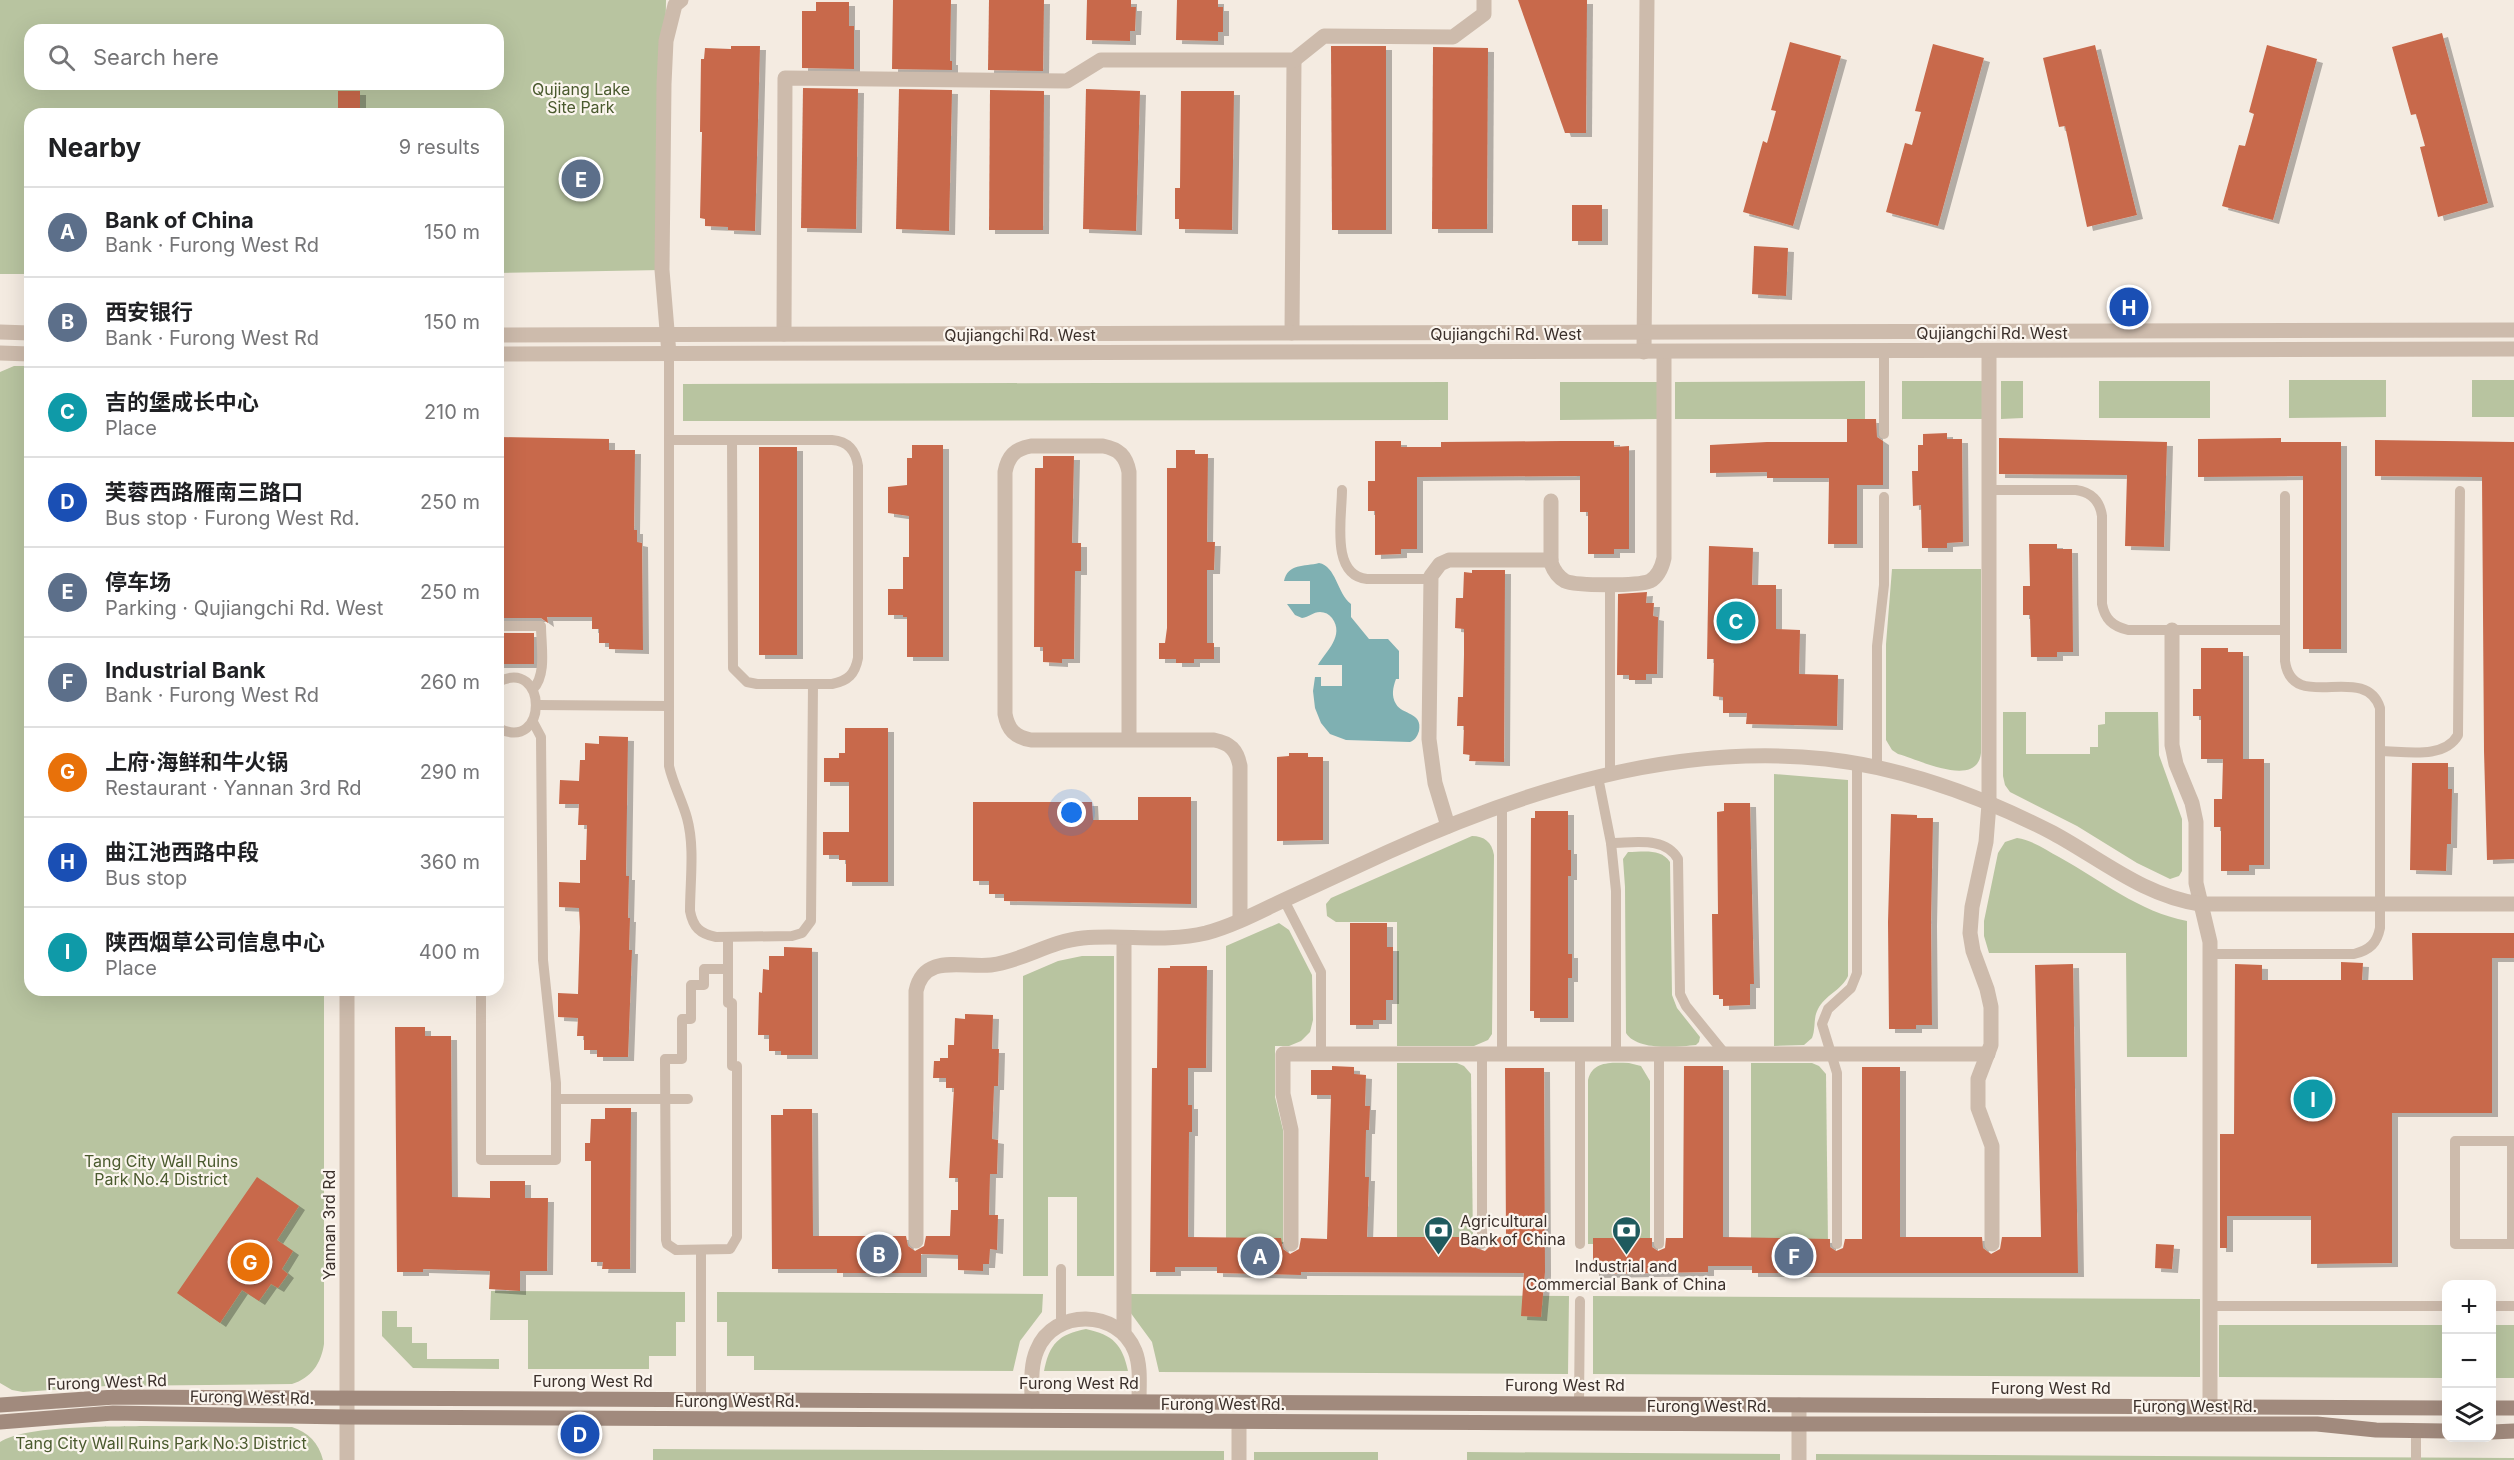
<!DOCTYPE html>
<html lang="en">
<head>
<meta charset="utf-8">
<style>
  :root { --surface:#fff; --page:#f2f2f2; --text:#202124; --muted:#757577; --line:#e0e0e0; --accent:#d93025 }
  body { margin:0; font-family:Inter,"Noto Sans SC",sans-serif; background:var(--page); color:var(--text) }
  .controls { position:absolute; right:18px; bottom:18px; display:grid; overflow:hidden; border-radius:12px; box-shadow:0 6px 24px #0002 }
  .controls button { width:54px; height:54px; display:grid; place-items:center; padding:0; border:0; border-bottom:2px solid var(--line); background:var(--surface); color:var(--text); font:30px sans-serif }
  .you { position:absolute; left:1072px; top:813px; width:21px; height:21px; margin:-15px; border:4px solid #fff; border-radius:50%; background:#1a73e8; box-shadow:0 0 0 9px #1a73e833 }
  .badge { display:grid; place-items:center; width:39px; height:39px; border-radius:50%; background:var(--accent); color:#fff; font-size:20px; font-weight:700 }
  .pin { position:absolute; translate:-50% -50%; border:3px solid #fff; box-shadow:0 2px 6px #0006 }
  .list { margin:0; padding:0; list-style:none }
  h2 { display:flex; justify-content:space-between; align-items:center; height:78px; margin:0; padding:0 24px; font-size:26px }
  h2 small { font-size:20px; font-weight:400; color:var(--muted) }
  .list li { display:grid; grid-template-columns:39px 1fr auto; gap:18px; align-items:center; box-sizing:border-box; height:90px; padding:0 24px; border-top:2px solid var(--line) }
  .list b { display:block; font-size:22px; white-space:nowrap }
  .list p { margin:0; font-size:20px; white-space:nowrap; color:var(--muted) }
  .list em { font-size:20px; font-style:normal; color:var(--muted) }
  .icon { flex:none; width:33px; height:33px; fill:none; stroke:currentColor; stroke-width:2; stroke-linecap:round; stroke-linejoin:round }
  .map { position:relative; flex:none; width:2514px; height:1460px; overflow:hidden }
  .search { position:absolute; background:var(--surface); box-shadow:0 6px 24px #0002; left:24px; top:24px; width:480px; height:66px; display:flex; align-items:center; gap:15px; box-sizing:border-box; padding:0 21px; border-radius:18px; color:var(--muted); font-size:22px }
  .panel { position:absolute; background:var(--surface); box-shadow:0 6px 24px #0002; left:24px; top:108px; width:480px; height:888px; border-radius:18px }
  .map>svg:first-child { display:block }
</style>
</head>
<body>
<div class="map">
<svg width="2514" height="1460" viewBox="0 0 2514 1460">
  <defs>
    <filter id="shadow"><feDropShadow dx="6" dy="4" stdDeviation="0" flood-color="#0004"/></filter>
  </defs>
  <rect width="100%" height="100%" fill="#f4ebe1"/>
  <g fill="#b8c4a0" fill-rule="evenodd">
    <path d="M0 0H666L662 270 498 273V114H30V274H0ZM30 30H498V84H30Z"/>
    <path d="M14 366H30V990H324V1344C321 1364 311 1378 292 1384L106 1386 23 1392 12 1390 0 1383V372Z"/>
    <path d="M2289 380H2386V417L2289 418Z"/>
    <rect x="2472" y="380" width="42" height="37"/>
    <path d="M1865 381V419H1675V382Z"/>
    <rect x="1902" y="381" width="81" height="38"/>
    <path d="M2001 381H2023V418L2001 419Z"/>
    <rect x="2099" y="381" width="111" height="37"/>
    <path d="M1448 382V420L683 421V384Z"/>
    <path d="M1560 382H1658V419L1560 420Z"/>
    <path d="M1892 569H1981V753C1977 789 1920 760 1898 754L1892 750 1886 740V644Z"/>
    <path d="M2003 712H2026V754H2090V747H2098V725L2105 724V712H2158L2159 755 2182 819V871L2179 876 2170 879 2137 863 2077 826 2010 792 2005 785 2003 776Z"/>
    <path d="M1774 774 1848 780V976C1842 990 1825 995 1818 1009 1813 1018 1816 1028 1812 1038L1804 1045 1774 1046Z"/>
    <path d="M1472 836C1484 836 1492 842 1494 855L1492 1034 1488 1040 1474 1046H1397V922H1336L1327 916 1326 904 1331 898Z"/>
    <path d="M2017 838C2032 840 2046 850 2059 857 2101 880 2139 912 2187 921V1057H2127L2126 953H1989L1984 936V921L1998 853 2005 842Z"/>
    <path d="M1628 852C1643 852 1661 848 1670 862L1672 995 1677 1008 1700 1037 1699 1042 1696 1045C1677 1047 1637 1051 1626 1033L1625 887 1623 859Z"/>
    <path d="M1279 923 1289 930 1312 975 1313 1020 1310 1032 1301 1041 1289 1046H1275V1097L1283 1130V1244H1226V946Z"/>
    <path d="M1082 956H1114V1276H1077V1197H1048V1276H1023V976L1058 961Z"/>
    <path d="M1397 1063H1457L1464 1066 1471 1074 1473 1244H1397Z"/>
    <path d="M1629 1063 1641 1066 1650 1081V1244H1588V1080C1593 1060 1613 1063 1629 1063Z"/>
    <path d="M1751 1063H1812L1819 1066 1826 1074 1828 1244H1751Z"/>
    <path d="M491 1291 685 1292V1322H676V1356H649V1369H528V1320H490Z"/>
    <path d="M717 1292 1043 1294 1042 1312 1020 1341 1013 1371 754 1370V1356H727V1322H717Z"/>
    <path d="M1129 1294 1569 1296 1568 1374 1159 1372 1152 1342 1130 1312Z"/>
    <path d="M1593 1296 2200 1299V1377L1593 1374Z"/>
    <path d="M382 1311H397V1327H412V1343H427V1359H499V1369L413 1368 382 1336Z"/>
    <path d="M2219 1325H2446V1378L2219 1377Z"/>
    <rect x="2492" y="1325" width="22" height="53"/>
    <path d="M1086 1329C1113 1335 1122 1344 1128 1371H1044C1049 1344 1059 1334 1086 1329Z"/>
    <path d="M143 1426 292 1427C308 1432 319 1443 323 1460H0V1442C27 1425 108 1427 143 1426Z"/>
    <path d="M653 1449 1224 1451V1460H653Z"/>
    <rect x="1254" y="1452" width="124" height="8"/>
    <path d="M1467 1452 1780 1454V1460H1467Z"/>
    <path d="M1816 1454 2514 1458V1460H1816Z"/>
  </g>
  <path fill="#7fb0b2" d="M1319 563C1336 566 1337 593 1351 604V617L1369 639H1388L1399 651V679H1396C1393 687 1391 696 1396 704 1402 715 1423 712 1419 731 1417 737 1415 740 1410 742L1346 740 1330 734 1321 723 1315 708 1313 691 1315 677H1321V686H1342V665H1318C1326 651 1345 636 1332 618 1329 614 1325 612 1320 612 1313 612 1309 617 1302 618L1295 615 1287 604H1310V581H1284C1288 563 1304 567 1319 563Z"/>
  <g fill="#c8694b" filter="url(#shadow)">
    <path d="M893 0H951L950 61H952V70L892 69Z"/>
    <path d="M989 0H1044L1043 71 988 70Z"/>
    <path d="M1087 0H1131V7H1136L1135 31H1130V41L1086 40Z"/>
    <path d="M1177 0H1218V7H1223V32H1218V41L1176 40Z"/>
    <path d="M1518 0H1587L1586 133H1565Z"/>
    <path d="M816 2H849V26H854V69L802 68V11H816Z"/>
    <path d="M2442 33 2488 203 2438 217 2420 147 2425 146 2416 114 2411 115 2392 47Z"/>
    <path d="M1790 42 1841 56 1793 226 1743 212 1763 141 1767 143 1776 111 1771 110Z"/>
    <path d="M1933 44 1984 58 1938 226 1886 212 1905 143 1912 145 1921 112 1915 111Z"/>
    <path d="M2095 45 2137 215 2087 227 2065 126 2059 127 2043 58Z"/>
    <path d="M2267 45 2317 59 2273 220 2222 206 2239 145 2245 146 2254 114 2249 112Z"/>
    <path d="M731 46H760L755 231 728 230V227L705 226V219L700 218 702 132H700L701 59H704L705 48 731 49Z"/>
    <path d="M1331 46H1386V230H1332Z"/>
    <path d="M1433 47 1488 48 1487 229H1432Z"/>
    <path d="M803 88 858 89 856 229 801 228Z"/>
    <path d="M899 89 952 90 949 231 896 229Z"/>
    <path d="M1086 89 1140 91 1136 231 1083 229Z"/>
    <path d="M990 90 1044 91 1043 230H989Z"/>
    <rect x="338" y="91" width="22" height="23"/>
    <path d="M1181 91H1234L1232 230 1179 229V219H1175V188H1180Z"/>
    <rect x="1572" y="205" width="30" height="36"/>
    <path d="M1754 246 1788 248 1786 296 1752 294Z"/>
    <path d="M1847 419H1876L1877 437 1883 441V485H1857V544H1828L1829 478H1767V472L1710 473V445L1767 442H1847Z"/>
    <path d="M1947 433V439H1962L1963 542 1947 543V548H1922L1921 505 1913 506 1912 471H1918V445H1923V434Z"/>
    <path d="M498 437 609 439V450H635L634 530H637V542L642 543 643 650 609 649V643H599V629H592V617H547L548 623 541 618H498Z"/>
    <path d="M1999 438 2167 442 2164 547 2125 546 2127 475 1999 474Z"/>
    <path d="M2281 438V442H2341V649H2303V476L2198 477V439Z"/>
    <path d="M2375 440 2514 442V859L2487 860 2484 751 2482 477 2375 476Z"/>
    <path d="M1375 441H1401V447H1441V442L1563 441H1614V447L1629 446V549H1614V554H1588V512H1580V476L1417 477V549H1401V554L1375 555V511H1368V481H1375Z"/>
    <path d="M912 445H943V657H907V617H903V615H888V589H903V557H909V516L888 513V487L907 485V458H912Z"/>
    <rect x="759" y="447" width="38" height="208"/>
    <path d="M1176 450H1195V454H1208L1207 542H1215L1214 570H1207V643H1214V659H1194V663H1176V659H1159V643H1165L1167 628V468H1176Z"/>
    <path d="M1043 456H1074L1072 543H1081V571H1075L1074 659H1062V663L1043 662V647H1034L1035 468H1043Z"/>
    <path d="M2029 544H2057V549H2072L2073 652H2057V657H2031L2030 615H2023V586H2030Z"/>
    <path d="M1709 546 1753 548 1752 585H1776V629L1800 630 1799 674 1838 675 1837 726 1746 724 1747 713H1723V697L1713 696 1714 659H1707Z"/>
    <path d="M1472 570H1505L1504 762 1469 761 1470 755 1463 754 1464 726H1457L1458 697H1463L1464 655V629L1455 628 1456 598H1463L1464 572 1472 573Z"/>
    <path d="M1647 592 1646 603H1654L1653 616 1658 617 1657 674H1646V680H1629V675H1617L1618 594Z"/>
    <rect x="498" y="633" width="36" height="31"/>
    <path d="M2201 648H2228V652H2243V759H2264V865H2249V871H2221V827H2214V799H2222L2223 759H2201V716H2193V689H2201Z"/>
    <path d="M845 728H888V882H846V860H839V855H823V832H849V782H824V758H839V753H845Z"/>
    <path d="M599 736 628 737 626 876H629L628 918H630L629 950H632L628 1057H597V1050H584V1036H577L578 1018 558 1017V993L578 994 580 927 579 908 559 907V882L580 883V860H586L587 825H578L579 804H559L560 780 579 781 580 760H585V743L599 744Z"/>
    <path d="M1289 753H1308V757H1323V840L1277 841V757L1289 756Z"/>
    <path d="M2412 763H2448V789H2452L2451 844H2447L2446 871 2410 870Z"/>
    <path d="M1138 797H1191V904L1004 901V894H989V881H973V802H1092L1093 820H1138Z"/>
    <path d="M1724 803H1750L1754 984H1750V1005L1723 1006V999H1719V995H1713L1712 914H1718L1717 812 1724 811Z"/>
    <path d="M1535 811H1568V850H1571V876H1568V954H1572V978H1568V1018H1534V1011H1530L1531 818H1535Z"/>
    <path d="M1891 814 1917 815V818H1933L1931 922 1932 1025H1916V1029H1889L1888 922Z"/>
    <path d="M1350 923H1387V947H1393V1000H1386V1020H1373V1025H1350Z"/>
    <path d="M2412 933H2514V958H2492V1113H2392V1263L2311 1264V1216H2227V1248H2220V1134H2234L2235 964 2262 965V980H2341V962L2363 963 2362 980H2413Z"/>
    <path d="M784 947 812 948V1055H781V1051H769V1035H758L759 992 762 993 763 969 769 970V956H784Z"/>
    <path d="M2073 964 2078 1273H1752V1266H1708V1272L1593 1274V1238H1652V1247L1658 1251 1665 1248 1666 1238H1683L1684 1066H1723V1237L1830 1239V1247L1836 1251 1843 1248 1845 1239H1862V1067H1900V1237H1982L1983 1248 1991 1254 2000 1249 2002 1237H2041L2035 965Z"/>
    <path d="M1170 966H1207L1206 1068H1188V1105H1192V1132H1189L1188 1237 1281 1238 1283 1249 1290 1254 1299 1249 1301 1238 1327 1239 1331 1095H1311V1070H1332V1066L1354 1067V1074L1366 1075 1365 1106H1370L1369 1130H1366L1365 1177H1369L1367 1237H1474L1476 1248 1485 1251 1489 1247 1490 1237H1506L1505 1068H1544L1545 1272 1541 1317 1521 1316 1524 1273 1301 1272V1275L1217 1273V1267H1175V1272H1150L1152 1068H1157L1158 968H1170Z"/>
    <path d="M965 1014 993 1015 992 1049H999L998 1086H994L992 1139 998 1140 997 1174H990L989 1215H998L997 1250 990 1249 989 1264H983V1271L958 1270V1255L921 1254V1273H837V1269H772L771 1115H783V1109H812L813 1236H906L908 1246 915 1251 924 1246 926 1236H950L951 1210H958V1178H949L954 1088H946V1078H933L934 1061H940V1058H948V1045H954L955 1018 965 1019Z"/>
    <path d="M395 1027H425V1036H451L452 1197 490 1198V1181H525V1198H548L547 1271H520V1291L489 1289 490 1271 423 1269V1272H397Z"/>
    <path d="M605 1108H631L630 1269H602L603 1262H591V1161H585V1143H590L591 1119H605Z"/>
    <path d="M257 1177 299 1206 277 1240 293 1251 282 1269 288 1274 278 1288 271 1284 259 1301 242 1290 220 1323 177 1293Z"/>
    <path d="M2156 1244 2174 1245 2172 1269 2155 1268Z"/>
  </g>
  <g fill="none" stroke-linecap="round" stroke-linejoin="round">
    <g stroke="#cdbbac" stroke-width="10">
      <path d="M1884 351V434"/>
      <path d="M669 354V766C673 784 682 800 687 818 695 847 690 881 690 911 693 927 700 934 716 937L792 936 802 933 811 921 813 684"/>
      <path d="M669 440H832C848 441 856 451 858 466V658C855 674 848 681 832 684H757L747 682 733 668 732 440"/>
      <path d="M1342 490C1342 517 1330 575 1367 579H1429"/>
      <path d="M1989 490H2076C2091 492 2100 501 2102 516V604C2105 619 2112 626 2128 630H2285"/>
      <path d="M1610 584V775"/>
      <path d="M498 626H541C541 645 547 675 533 689"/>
      <path d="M498 682C548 656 549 754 498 728"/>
      <path d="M538 705 669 706"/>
      <path d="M2380 751C2404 751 2444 760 2458 735L2460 491"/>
      <path d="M1877 768V646L1884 585V497"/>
      <path d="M1598 777 1611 843 1616 891V1054"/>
      <path d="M1502 804V1054"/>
      <path d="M1611 843C1634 843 1665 836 1678 859L1680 994 1686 1006 1725 1054"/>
      <path d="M1284 900 1321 972V1054"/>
      <path d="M728 937V969H704V985H691V1019H682V1059H665L666 1240 667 1244 676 1250 730 1249 737 1237V1066H732V1003H728V969"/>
      <path d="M2210 954H2354C2370 950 2377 943 2380 928V708C2365 661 2292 715 2285 661V496"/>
      <path d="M481 990V1160H556V1083L543 960 541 737 533 722"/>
      <path d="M1482 1054V1244"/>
      <path d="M1580 1054V1244"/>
      <path d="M1659 1054V1244"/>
      <path d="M556 1099H688"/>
      <path d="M2512 1141V1244"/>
      <path d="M2514 1141H2455V1244H2514"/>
      <path d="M1837 1244V1073L1822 1024 1828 1009 1851 988 1857 973V764"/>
      <path d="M701 1250V1399"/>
      <path d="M1061 1269V1323"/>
      <path d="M2210 1306H2446"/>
      <path d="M2492 1306H2514"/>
      <path d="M1579 1404 1580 1301"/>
      <path d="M2416 1431V1460"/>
    </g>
    <g stroke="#cdbbac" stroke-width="15">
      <path d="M1292 333 1294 60"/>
      <path d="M784 334 785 78 1067 81 1101 60H1294L1324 36 1453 37 1484 14V0"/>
      <path d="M1989 351V804L1986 842 1972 907 1970 933 1973 951 1987 989 1991 1007V1045L1978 1079V1108L1992 1146V1244"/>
      <path d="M1644 352 1647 0"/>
      <path d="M669 354 662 270 664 84 666 41 675 5 681 0"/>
      <path d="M1551 501V563C1554 571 1558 577 1565 581 1576 586 1639 586 1650 581 1659 576 1662 567 1664 558V352"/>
      <path d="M2172 630V745L2176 764 2192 803 2196 822V883L2210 942V1407"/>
      <path d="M1129 740V472C1126 456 1119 449 1103 446H1031C1015 449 1008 456 1005 472V714C1008 730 1015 737 1031 740H1214C1230 743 1237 750 1240 766V920"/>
      <path d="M1448 826 1435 783 1429 739 1431 576 1440 564 1449 560H1551"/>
      <path d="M1124 938V1334"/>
      <path d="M916 1241V991C924 953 962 968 991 965 1023 961 1050 941 1083 938 1124 934 1165 943 1206 933 1232 926 1257 913 1282 901 1317 885 1352 869 1388 852 1524 790 1674 743 1826 759 1905 768 1983 797 2053 833 2101 859 2144 896 2200 904H2514"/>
      <path d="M1291 1244V1130L1283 1094V1054H1988"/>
      <path d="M1032 1401C1032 1385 1030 1366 1037 1350 1054 1308 1118 1309 1135 1351 1141 1366 1139 1385 1139 1401"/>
      <path d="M1799 1405V1460"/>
      <path d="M1239 1460V1422"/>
    </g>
    <g stroke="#cdbbac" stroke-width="15">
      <path d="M0 332 30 333"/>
      <path d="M498 335 2514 330"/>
      <path d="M0 353 30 354"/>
      <path d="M498 354 2514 349"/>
      <path d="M347 990V1460"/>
    </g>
    <g stroke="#a18a7d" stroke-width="15">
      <path d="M0 1405 115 1397 2446 1408"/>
      <path d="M2492 1408H2514"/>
      <path d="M0 1422 113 1413 347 1417 1799 1424H2317L2376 1430 2446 1431"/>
      <path d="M2492 1432 2514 1431"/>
    </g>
  </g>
  <defs>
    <symbol id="bank-pin" viewBox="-11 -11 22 30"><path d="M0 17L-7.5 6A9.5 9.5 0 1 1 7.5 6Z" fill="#1f5a5e" stroke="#fbf5ee"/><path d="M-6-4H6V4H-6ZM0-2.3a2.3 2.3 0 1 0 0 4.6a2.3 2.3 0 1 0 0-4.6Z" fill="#fff"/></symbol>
  </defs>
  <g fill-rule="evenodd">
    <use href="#bank-pin" x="1422" y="1214" width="33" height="45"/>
    <use href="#bank-pin" x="1610" y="1214" width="33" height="45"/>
  </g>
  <g text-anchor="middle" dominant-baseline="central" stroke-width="4.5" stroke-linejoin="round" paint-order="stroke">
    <g font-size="16" fill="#4a5a2e" stroke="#fbf5ee">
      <text x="581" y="89">Qujiang Lake<tspan x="581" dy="18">Site Park</tspan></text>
      <text x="161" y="1161">Tang City Wall Ruins<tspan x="161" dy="18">Park No.4 District</tspan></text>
      <text x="161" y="1443">Tang City Wall Ruins Park No.3 District</text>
    </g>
    <g font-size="16" fill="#3b302b" stroke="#fbf5ee">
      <text x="1992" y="333">Qujiangchi Rd. West</text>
      <text x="1506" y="334">Qujiangchi Rd. West</text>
      <text x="1020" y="335">Qujiangchi Rd. West</text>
      <text transform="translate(329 1225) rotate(-90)">Yannan 3rd Rd</text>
      <text x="593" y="1381">Furong West Rd</text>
      <text transform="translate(107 1382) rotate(-2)">Furong West Rd</text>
      <text x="1079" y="1383">Furong West Rd</text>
      <text x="1565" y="1385">Furong West Rd</text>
      <text x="2051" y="1388">Furong West Rd</text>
      <text transform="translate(252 1397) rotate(1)">Furong West Rd.</text>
      <text x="737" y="1401">Furong West Rd.</text>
      <text x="1223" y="1404">Furong West Rd.</text>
      <text x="1709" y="1406">Furong West Rd.</text>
      <text x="2195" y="1406">Furong West Rd.</text>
    </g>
    <g font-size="16" fill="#3b302b" stroke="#fbf5ee" text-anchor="start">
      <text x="1460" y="1221">Agricultural<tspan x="1460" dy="18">Bank of China</tspan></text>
      <text x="1626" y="1266" text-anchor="middle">Industrial and<tspan x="1626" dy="18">Commercial Bank of China</tspan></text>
    </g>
  </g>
</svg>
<div class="controls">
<button>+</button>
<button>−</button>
<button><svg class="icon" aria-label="layers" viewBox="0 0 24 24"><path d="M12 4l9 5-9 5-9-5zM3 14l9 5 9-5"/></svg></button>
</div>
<div class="you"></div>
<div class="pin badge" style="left:1260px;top:1256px;background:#5c6f8a">A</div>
<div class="pin badge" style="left:879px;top:1254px;background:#5c6f8a">B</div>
<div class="pin badge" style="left:1736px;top:621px;background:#0f9aa8">C</div>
<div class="pin badge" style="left:580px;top:1434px;background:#1a4fb4">D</div>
<div class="pin badge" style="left:581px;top:179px;background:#5c6f8a">E</div>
<div class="pin badge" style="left:1794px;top:1256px;background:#5c6f8a">F</div>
<div class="pin badge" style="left:250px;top:1262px;background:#e8710a">G</div>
<div class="pin badge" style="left:2129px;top:307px;background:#1a4fb4">H</div>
<div class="pin badge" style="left:2313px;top:1099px;background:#0f9aa8">I</div>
<div class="search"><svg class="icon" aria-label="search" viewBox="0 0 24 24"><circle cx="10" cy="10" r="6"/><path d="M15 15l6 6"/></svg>Search here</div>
<section class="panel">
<h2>Nearby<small>9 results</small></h2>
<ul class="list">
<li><span class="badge" style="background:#5c6f8a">A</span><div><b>Bank of China</b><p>Bank · Furong West Rd</p></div><em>150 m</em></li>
<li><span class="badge" style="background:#5c6f8a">B</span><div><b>西安银行</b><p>Bank · Furong West Rd</p></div><em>150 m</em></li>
<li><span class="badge" style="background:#0f9aa8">C</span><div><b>吉的堡成长中心</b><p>Place</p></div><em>210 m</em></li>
<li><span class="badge" style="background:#1a4fb4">D</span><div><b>芙蓉西路雁南三路口</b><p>Bus stop · Furong West Rd.</p></div><em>250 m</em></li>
<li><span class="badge" style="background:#5c6f8a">E</span><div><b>停车场</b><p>Parking · Qujiangchi Rd. West</p></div><em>250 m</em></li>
<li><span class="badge" style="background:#5c6f8a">F</span><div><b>Industrial Bank</b><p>Bank · Furong West Rd</p></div><em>260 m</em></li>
<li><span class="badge" style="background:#e8710a">G</span><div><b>上府·海鲜和牛火锅</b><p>Restaurant · Yannan 3rd Rd</p></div><em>290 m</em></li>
<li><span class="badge" style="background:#1a4fb4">H</span><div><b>曲江池西路中段</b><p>Bus stop</p></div><em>360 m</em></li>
<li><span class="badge" style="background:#0f9aa8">I</span><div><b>陕西烟草公司信息中心</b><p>Place</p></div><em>400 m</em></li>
</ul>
</section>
</div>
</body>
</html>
